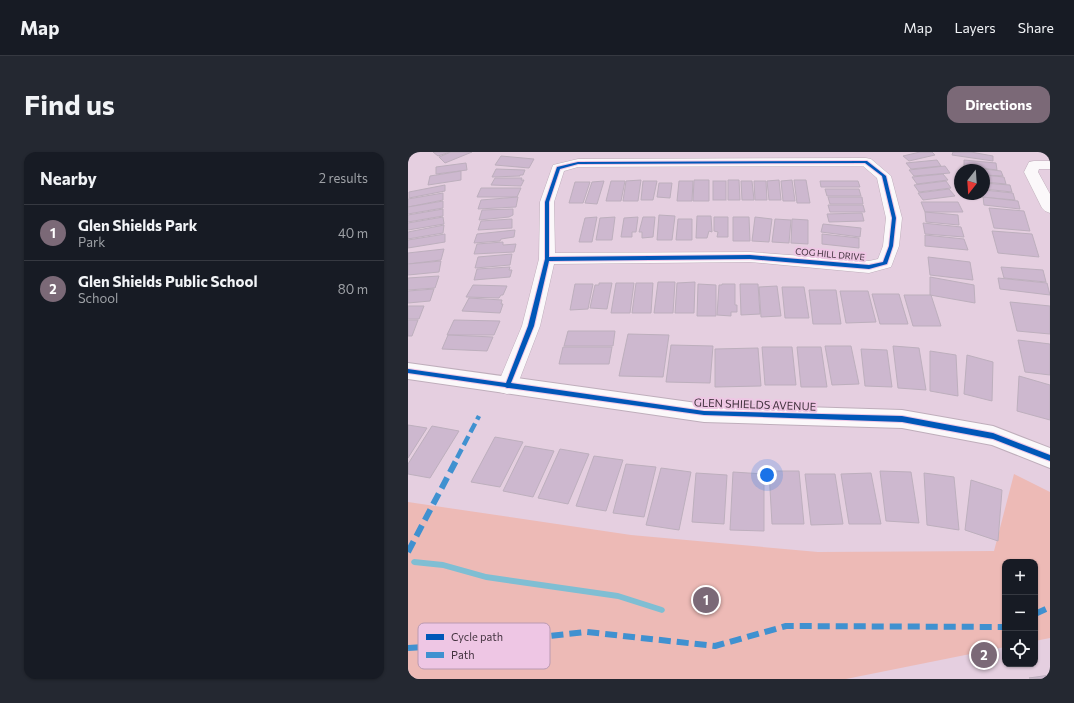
<!DOCTYPE html>
<html lang="en">
<head>
<meta charset="utf-8">
<style>
  :root { --surface:#171b24; --page:#242831; --text:#f1f3f6; --muted:#9ea1a6; --line:#363941; --accent:#7b6977 }
  body { margin:0; font-family:Commissioner,sans-serif; background:var(--page); color:var(--text) }
  .controls { position:absolute; right:12px; bottom:12px; display:grid; overflow:hidden; border-radius:8px; box-shadow:0 1px 3px #0004 }
  .controls button { width:36px; height:36px; display:grid; place-items:center; padding:0; border:0; border-bottom:1px solid var(--line); background:var(--surface); color:var(--text); font:20px sans-serif }
  .compass { position:absolute; left:546px; top:12px; width:36px; height:36px; border-radius:50%; background:var(--surface); box-shadow:0 1px 3px #0004; rotate:197deg }
  .you { position:absolute; left:359px; top:323px; width:14px; height:14px; margin:-10px; border:3px solid #fff; border-radius:50%; background:#1a73e8; box-shadow:0 0 0 6px #1a73e833 }
  .badge { display:grid; place-items:center; width:26px; height:26px; border-radius:50%; background:var(--accent); color:#fff; font-size:13px; font-weight:700 }
  .pin { position:absolute; translate:-50% -50%; border:2px solid #fff; box-shadow:0 1px 4px #0006 }
  .list { margin:0; padding:0; list-style:none }
  h2 { display:flex; justify-content:space-between; align-items:center; height:52px; margin:0; padding:0 16px; font-size:17px }
  h2 small { font-size:13px; font-weight:400; color:var(--muted) }
  .list li { display:grid; grid-template-columns:26px 1fr auto; gap:12px; align-items:center; box-sizing:border-box; height:56px; padding:0 16px; border-top:1px solid var(--line) }
  .list b { display:block; font-size:15px; white-space:nowrap }
  .list p { margin:0; font-size:13px; white-space:nowrap; color:var(--muted) }
  .list em { font-size:13px; font-style:normal; color:var(--muted) }
  .icon { flex:none; width:22px; height:22px; fill:none; stroke:currentColor; stroke-width:2; stroke-linecap:round; stroke-linejoin:round }
  .map { position:relative; flex:none; width:642px; height:527px; overflow:hidden; border-radius:12px }
  header { display:flex; align-items:center; gap:24px; box-sizing:border-box; height:56px; padding:0 20px; background:var(--surface); border-bottom:1px solid var(--line) }
  header strong { font-size:19px }
  nav { display:flex; gap:22px; margin-inline-start:auto; font-size:14px }
  .intro { display:flex; align-items:center; justify-content:space-between; box-sizing:border-box; height:96px; padding:0 24px }
  h1 { margin:0; font-size:28px }
  .button { padding:10px 18px; border-radius:12px; background:var(--accent); color:#fff; font-size:14px; font-weight:700 }
  main { display:flex; gap:24px; padding:0 24px }
  aside { flex:1; background:var(--surface); border-radius:12px; box-shadow:0 1px 3px #0004 }
  .map>svg:first-child { display:block }
</style>
</head>
<body>
<header>
<strong>Map</strong>
<nav><a>Map</a><a>Layers</a><a>Share</a></nav>
</header>
<div class="intro"><h1>Find us</h1><a class="button">Directions</a></div>
<main>
<aside>
<h2>Nearby<small>2 results</small></h2>
<ul class="list">
<li><span class="badge">1</span><div><b>Glen Shields Park</b><p>Park</p></div><em>40 m</em></li>
<li><span class="badge">2</span><div><b>Glen Shields Public School</b><p>School</p></div><em>80 m</em></li>
</ul>
</aside>
<div class="map">
<svg width="642" height="527" viewBox="0 0 642 527">
  <rect width="100%" height="100%" fill="#e5cfe0"/>
  <path fill="#edbab6" d="M606 322 642 340V486L627 489V410H597V495L438 527H0V350L223 383 410 400 586 399Z"/>
  <g fill="none" stroke-linecap="round" stroke-linejoin="round">
    <path fill="#7fbed3" fill-rule="evenodd" d="M6 407 35 410 78 422 210 441 254 455 256 456 257 458 256 460 254 461 210 447 78 428 35 416 6 413 4 412 3 410 4 408Z"/>
  </g>
  <g fill="#cdb8cf" stroke="#bdafbd">
    <path d="M25 0H42L30 4Z"/>
    <path d="M43 0H64L37 11 31 5Z"/>
    <path d="M512 0H524L527 3 501 9 495 4Z"/>
    <path d="M545 0H563L585 4V9L544 3Z"/>
    <path d="M93 4 126 7 121 16 87 13Z"/>
    <path d="M529 8 533 14 503 17 498 11Z"/>
    <path d="M556 8 588 11 589 18 556 14Z"/>
    <path d="M58 11 59 18 28 22V15Z"/>
    <path d="M537 14 542 21 506 24 501 18Z"/>
    <path d="M560 15 593 19 595 24 576 23V18H561Z"/>
    <path d="M88 17 117 18 115 23H112V24L84 25Z"/>
    <path d="M53 19V28L20 33 22 24Z"/>
    <path d="M535 22 540 28 509 32 504 25Z"/>
    <path d="M576 23 596 25 598 32 576 30Z"/>
    <path d="M87 26H114L113 28H116L113 34 83 33Z"/>
    <path d="M233 28 230 49H215L218 29Z"/>
    <path d="M286 28H301V49H285Z"/>
    <path d="M320 28H331L332 48H320Z"/>
    <path d="M371 28 373 48H361L359 29Z"/>
    <path d="M384 28 387 49H375L373 29Z"/>
    <path d="M386 28H398L402 51H389Z"/>
    <path d="M196 29 189 52 177 51 184 30Z"/>
    <path d="M203 29H217L213 49H198Z"/>
    <path d="M235 29H249L245 48H233Z"/>
    <path d="M271 29H285L284 49H269Z"/>
    <rect x="305" y="29" width="13" height="19"/>
    <path d="M333 29H344L346 48H334Z"/>
    <path d="M346 29H358L359 48H347Z"/>
    <path d="M412 29H450L452 35H413Z"/>
    <path d="M538 29 543 36 511 40 506 33Z"/>
    <path d="M167 30H182L175 51H161Z"/>
    <path d="M251 31H264L262 46 249 45Z"/>
    <path d="M576 31 602 33 604 40 576 37Z"/>
    <path d="M37 33V39L1 46V40Z"/>
    <path d="M73 36H113L109 45H69Z"/>
    <path d="M417 37H451L453 44H419Z"/>
    <path d="M541 37 547 44 515 48 510 41Z"/>
    <path d="M576 38 605 41 607 48 572 45V42H576Z"/>
    <path d="M35 41V48L0 55V47Z"/>
    <path d="M110 45 108 55 70 57 73 48Z"/>
    <path d="M420 45H454L455 52H422Z"/>
    <path d="M575 45 610 49 612 57 576 53Z"/>
    <path d="M35 49V56L0 62V55Z"/>
    <path d="M513 50H550L555 60H517Z"/>
    <path d="M420 53H455L457 60H422Z"/>
    <path d="M581 56 616 59 622 79 586 76Z"/>
    <path d="M35 57V64L0 70V63Z"/>
    <path d="M105 57V63L101 65 71 68 74 58Z"/>
    <path d="M517 60 550 63 551 73 518 70Z"/>
    <path d="M454 61 456 69 421 70 419 62Z"/>
    <path d="M251 63 267 64 264 88H249Z"/>
    <path d="M289 64H303L304 80 301 79 299 86H288Z"/>
    <path d="M35 65 36 72 0 78V71Z"/>
    <path d="M189 65 184 90H171L177 66Z"/>
    <path d="M207 65 204 88H188L192 66Z"/>
    <path d="M230 65 228 80H224V85H213L216 66Z"/>
    <path d="M235 65H247L245 85 234 86V80H231Z"/>
    <path d="M306 65H320V85H309L310 80 306 79Z"/>
    <path d="M325 65H341L342 89H325Z"/>
    <path d="M347 65 364 67 361 90 344 89Z"/>
    <path d="M104 67V76L70 78 73 69Z"/>
    <path d="M270 67H284V88H268Z"/>
    <path d="M367 67 383 68 381 91 364 90Z"/>
    <path d="M384 67 400 68V92L383 91Z"/>
    <path d="M515 71 553 75 556 85 517 82Z"/>
    <path d="M415 72 453 76 452 85 413 80Z"/>
    <path d="M36 73 35 81 0 87V80Z"/>
    <path d="M107 78 106 85 93 87 92 89 66 91 69 82Z"/>
    <path d="M584 79 624 82 631 105 590 101Z"/>
    <path d="M37 82V90L0 96V88Z"/>
    <path d="M414 82 451 86V96L414 92Z"/>
    <path d="M517 83 556 87 560 98 517 94Z"/>
    <path d="M95 90V93L108 92 106 100 66 102 69 92Z"/>
    <path d="M36 97 33 108 0 112V101Z"/>
    <path d="M104 102 102 113 67 116 70 105Z"/>
    <path d="M520 105 562 110 565 128 522 123Z"/>
    <path d="M33 109 31 120 0 123V112Z"/>
    <path d="M102 115 101 118H104L102 125 66 128 69 117Z"/>
    <path d="M593 115 635 118 638 130 596 126Z"/>
    <path d="M31 124 27 136 0 138V126Z"/>
    <path d="M522 125 566 133 567 151 522 143Z"/>
    <path d="M590 126 639 131 642 143 592 137Z"/>
    <path d="M250 130H267L265 161H246Z"/>
    <path d="M287 130 286 161H267L269 131Z"/>
    <path d="M191 131H204L199 157 182 156 187 133H191Z"/>
    <path d="M208 131H226L222 161H203Z"/>
    <path d="M228 131H245L243 161H224Z"/>
    <path d="M167 132H185L180 157 162 158Z"/>
    <path d="M290 132 308 133V164H289Z"/>
    <path d="M314 132H327V153H329V160H323V164L309 163 311 133H314Z"/>
    <path d="M332 132H350L352 162 333 163Z"/>
    <path d="M65 133 99 134 95 143H93L91 146 58 145Z"/>
    <path d="M369 134 373 164 353 165 351 135Z"/>
    <path d="M374 135H396L401 166H377Z"/>
    <path d="M26 137 22 149 0 151V139Z"/>
    <path d="M401 138H428L433 172H405Z"/>
    <path d="M432 139H460L468 170 438 171Z"/>
    <path d="M464 142H491L500 172H472Z"/>
    <path d="M496 143H523L533 174H505Z"/>
    <path d="M61 146 94 148 93 152H95L92 161 54 159Z"/>
    <path d="M602 150 642 154V182L609 179Z"/>
    <path d="M0 154H16L11 167H0Z"/>
    <path d="M0 168H10L4 184H0Z"/>
    <path d="M46 168 92 169 86 183H39Z"/>
    <path d="M160 179H207L205 194H156Z"/>
    <path d="M220 182 261 183 255 225 211 224Z"/>
    <path d="M40 183 85 185 79 199 34 197Z"/>
    <path d="M610 188 642 192V223L617 220Z"/>
    <path d="M263 193 305 194 302 231 258 230Z"/>
    <path d="M417 194H443L451 232 424 233Z"/>
    <path d="M485 194 511 196 518 238 490 236Z"/>
    <path d="M155 195H204L201 212H151Z"/>
    <path d="M354 195H384L388 233H357Z"/>
    <path d="M389 195H413L419 235H393Z"/>
    <path d="M350 196 353 234 307 235V197Z"/>
    <path d="M453 197 479 198 484 235 457 234Z"/>
    <path d="M522 199 548 203 550 244 522 239Z"/>
    <path d="M559 203 585 210 584 249 556 242Z"/>
    <path d="M611 224 642 233V268L609 259Z"/>
    <path d="M0 273 19 276 0 306Z"/>
    <path d="M24 274 51 279 22 326 0 322V312Z"/>
    <path d="M87 285 115 290 92 335 63 330Z"/>
    <path d="M117 294 146 299 125 345 95 339Z"/>
    <path d="M152 297 181 302 160 352 130 346Z"/>
    <path d="M186 304 215 308 198 359 168 354Z"/>
    <path d="M218 312 248 315 236 365 205 361Z"/>
    <path d="M253 316 283 320 271 378 238 373Z"/>
    <path d="M361 319H391L396 372H364Z"/>
    <path d="M472 319 503 320 511 371 478 369Z"/>
    <path d="M325 320 356 322V379L322 378Z"/>
    <path d="M288 321 319 323 316 372 284 370Z"/>
    <path d="M463 321 473 372H441L433 322Z"/>
    <path d="M516 321 546 325 551 378 519 373Z"/>
    <path d="M397 322H427L435 372 403 373Z"/>
    <path d="M563 328 594 338 590 389 557 378Z"/>
    <path d="M642 523V527L621 526Z"/>
  </g>
  <g fill="none" stroke-linecap="round" stroke-linejoin="round">
    <defs>
      <g id="minor">
        <path d="M458 6 463 7 483 24 494 66 491 94 483 115 461 121 342 110 146 112 132 174 109 234 106 240 99 242 92 240 89 234 114 174 131 107 132 50 145 13 170 7ZM455 14 469 26 478 66 475 94 470 107 461 109 342 100 147 101 146 50 156 19 170 15Z"/>
        <path d="M626 9H642V17H631L630 20 642 42V61L637 59 634 56 616 20 621 10Z"/>
      </g>
      <path id="tertiary" d="M0 211 296 252 494 258 585 274 642 296V316L584 293 494 276 296 270 0 227Z"/>
    </defs>
    <use href="#minor" stroke="#bfaebb" stroke-width="1"/>
    <use href="#tertiary" stroke="#bfaebb" stroke-width="2"/>
    <use href="#minor" fill="#fbf8fa" fill-rule="evenodd"/>
    <use href="#tertiary" fill="#fbf8fa" fill-rule="evenodd"/>
    <path stroke="#4091d0" stroke-width="4.5" stroke-dasharray="10 4.5" stroke-linecap="butt" d="M49 306 71 264"/>
    <g stroke="#4091d0" stroke-width="6" stroke-dasharray="12 6" stroke-linecap="butt">
      <path d="M0 400 50 305"/>
      <path d="M627 462 642 455"/>
      <path d="M0 496 74 491 179 480 307 494 378 474 597 475"/>
    </g>
    <defs>
      <path id="cycleway" d="M459 9 478 24 488 66 485 94 479 112 461 117 342 107 141 109 126 174 103 231 296 259 494 264 585 281 642 303V309L585 287 494 270 296 263 101 236H99L97 235 0 221V217L98 231 120 174 137 107V50L149 15 170 10ZM457 11 474 24 484 66 481 94 475 110 461 113 342 103 141 105V50L152 17 170 12Z"/>
    </defs>
    <use href="#cycleway" stroke="#eec6e4" stroke-width="2"/>
    <use href="#cycleway" fill="#0057b8" fill-rule="evenodd"/>
  </g>
  <g text-anchor="middle" dominant-baseline="central" stroke-width="4" stroke-linejoin="round" paint-order="stroke">
    <g font-size="9" fill="#42323e" stroke="#eec6e4">
      <text transform="translate(422 102) rotate(5)">COG HILL DRIVE</text>
    </g>
    <g font-size="11" fill="#42323e" stroke="#eec6e4">
      <text transform="translate(347 252) rotate(2)">GLEN SHIELDS AVENUE</text>
    </g>
  </g>
  <rect x="10" y="471" width="132" height="46" rx="6" fill="#eec6e4" stroke="#ba9ab2" stroke-width="1"/>
  <rect x="18" y="482" width="18" height="6" fill="#0057b8"/>
  <rect x="18" y="500" width="18" height="6" fill="#4091d0"/>
  <g font-size="11" fill="#42323e">
    <text x="43" y="489">Cycle path</text>
    <text x="43" y="507">Path</text>
  </g>
</svg>
<div class="controls">
<button>+</button>
<button>−</button>
<button><svg class="icon" aria-label="locate" viewBox="0 0 24 24"><circle cx="12" cy="12" r="6"/><path d="M12 2v4M12 18v4M2 12h4M18 12h4"/></svg></button>
</div>
<svg class="compass" viewBox="-18 -18 36 36"><path d="M0-13l5 13h-10z" fill="#e53935"/><path d="M0 13l5-13h-10z" fill="#9ea1a6"/></svg>
<div class="you"></div>
<div class="pin badge" style="left:298px;top:448px">1</div>
<div class="pin badge" style="left:576px;top:503px">2</div>
</div>
</main>
</body>
</html>
